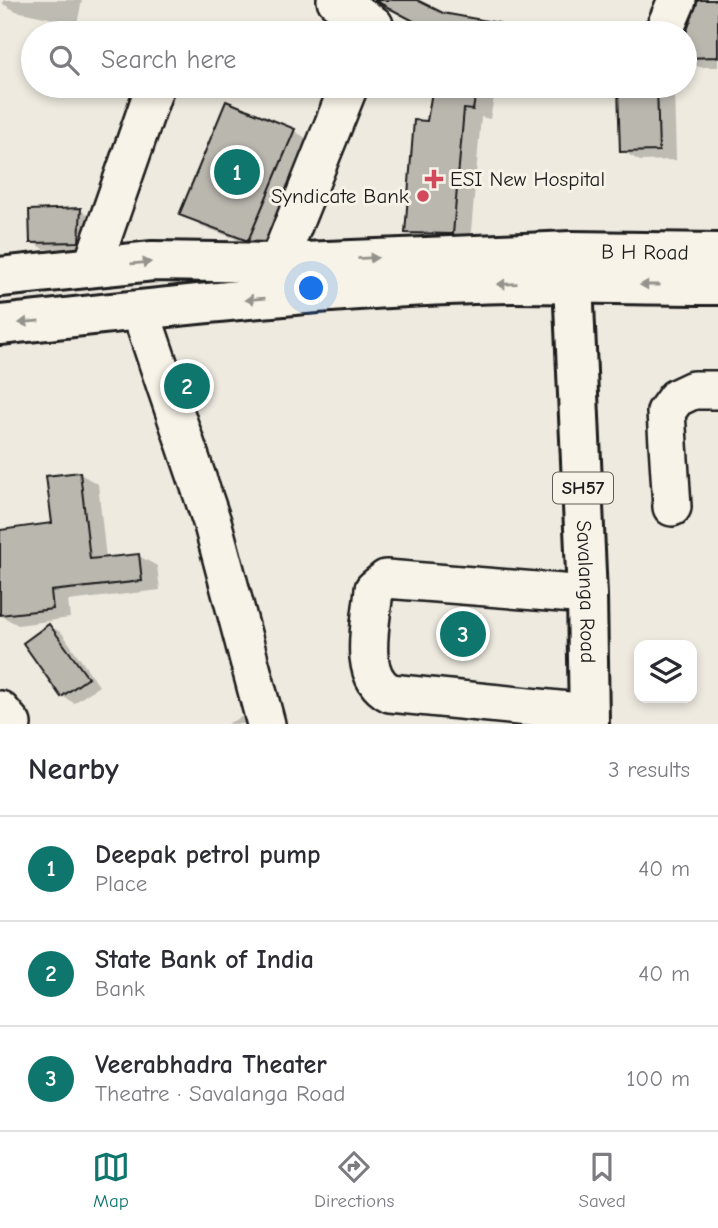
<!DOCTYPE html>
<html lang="en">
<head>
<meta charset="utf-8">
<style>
  :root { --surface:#fff; --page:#f2f2f3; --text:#2b2b33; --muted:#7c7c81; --line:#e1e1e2; --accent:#0f766e }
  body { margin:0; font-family:"Comic Neue",sans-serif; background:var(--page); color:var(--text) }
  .controls { position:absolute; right:21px; bottom:21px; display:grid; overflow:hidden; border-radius:14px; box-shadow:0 4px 10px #0003 }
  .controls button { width:63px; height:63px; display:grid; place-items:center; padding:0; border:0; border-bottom:2px solid var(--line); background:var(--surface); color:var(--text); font:35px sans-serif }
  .you { position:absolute; left:312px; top:289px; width:24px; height:24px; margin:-18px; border:5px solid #fff; border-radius:50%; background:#1a73e8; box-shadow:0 0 0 10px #1a73e833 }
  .badge { display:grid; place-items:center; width:46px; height:46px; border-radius:50%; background:var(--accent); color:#fff; font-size:23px; font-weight:700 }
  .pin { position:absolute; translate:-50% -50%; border:4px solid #fff; box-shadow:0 2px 7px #0006 }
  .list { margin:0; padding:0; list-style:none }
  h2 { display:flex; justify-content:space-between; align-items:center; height:91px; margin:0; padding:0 28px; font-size:30px }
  h2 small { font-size:23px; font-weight:400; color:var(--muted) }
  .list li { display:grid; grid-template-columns:46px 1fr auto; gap:21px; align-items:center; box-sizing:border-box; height:105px; padding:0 28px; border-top:2px solid var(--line) }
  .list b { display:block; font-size:26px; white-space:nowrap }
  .list p { margin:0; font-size:23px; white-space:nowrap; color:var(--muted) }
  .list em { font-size:23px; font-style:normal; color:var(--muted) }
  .icon { flex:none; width:38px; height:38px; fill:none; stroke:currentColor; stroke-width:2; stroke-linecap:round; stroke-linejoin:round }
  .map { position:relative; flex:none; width:718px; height:724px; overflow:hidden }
  .search { position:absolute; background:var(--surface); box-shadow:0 4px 10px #0003; left:21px; right:21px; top:21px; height:77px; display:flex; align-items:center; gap:18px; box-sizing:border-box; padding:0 24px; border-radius:38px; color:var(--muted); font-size:26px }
  .sheet { height:406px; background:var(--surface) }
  nav { display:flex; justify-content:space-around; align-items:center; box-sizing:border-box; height:98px; border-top:2px solid var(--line); background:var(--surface); font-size:19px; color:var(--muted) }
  nav a { display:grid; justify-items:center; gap:4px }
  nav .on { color:var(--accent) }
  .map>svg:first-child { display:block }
</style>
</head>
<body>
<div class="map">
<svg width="718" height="724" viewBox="0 0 718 724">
  <rect width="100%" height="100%" fill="#eeeae0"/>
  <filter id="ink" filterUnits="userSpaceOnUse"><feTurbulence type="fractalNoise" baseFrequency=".0143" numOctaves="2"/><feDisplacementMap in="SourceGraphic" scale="14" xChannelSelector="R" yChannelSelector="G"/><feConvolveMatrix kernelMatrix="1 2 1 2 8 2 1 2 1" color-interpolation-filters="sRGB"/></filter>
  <g filter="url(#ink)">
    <g fill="#0003">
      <path d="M4 0H82L77 24 16 11 3 4Z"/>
      <path d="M402 0H414L442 14 488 23 505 33H437L396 12Z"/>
      <path d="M699 0H718V67H699L685 59V37Z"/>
      <path d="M435 86H496L490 119 481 117 470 243 424 242 407 232Z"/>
      <path d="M620 86 674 88 676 160 640 161 622 151Z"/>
      <path d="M294 131 317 144 271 252 204 227 181 214Z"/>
      <path d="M80 210 92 217 90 248 44 249 32 242Z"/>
      <path d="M80 474 98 484 106 559 139 556 157 566 160 590 68 601 70 618 18 625 0 615V532L54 525Z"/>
      <path d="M50 626 62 633 99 686 74 703 62 696Z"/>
      <path d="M241 717 254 724H227Z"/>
    </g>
    <g fill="#bab7af" stroke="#1c1c1c" stroke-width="2">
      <path d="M374 0H417L443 13 499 23 498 33H436Z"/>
      <path d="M698 0H718V57L685 58V36Z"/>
      <path d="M433 86H477L473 110 464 109 453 234 405 233 414 120 427 121Z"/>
      <path d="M618 86H657L659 151 620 152Z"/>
      <path d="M226 101 295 129 248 241 179 215Z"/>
      <path d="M81 208 79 242 30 243 29 210Z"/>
      <path d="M80 472 90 559 139 554 142 581 51 591 53 609 0 615V530L52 523 46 476Z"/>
      <path d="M49 624 88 678 61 697 23 643Z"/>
    </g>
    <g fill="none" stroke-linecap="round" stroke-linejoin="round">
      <defs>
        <g id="minor">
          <path d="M336 0 374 25"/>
          <path d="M663 33 677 0"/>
          <path d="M278 263 349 86"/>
          <path d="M92 267 155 86"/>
          <path d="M140 310 213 525 266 724"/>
          <path d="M672 507 666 412 676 398 693 390H718"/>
          <path d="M587 595 386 579 374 589C372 620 356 676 390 693L589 713"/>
          <path d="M0 710 12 724"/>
        </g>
        <g id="major">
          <path id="s1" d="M572 260 587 595 589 724"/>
          <path id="s2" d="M0 277 153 261 278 263 571 251 718 253"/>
          <path d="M0 325C170 307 341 286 512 283 580 283 649 285 718 285"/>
        </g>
      </defs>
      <use href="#minor" stroke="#1c1c1c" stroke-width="42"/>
      <use href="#major" stroke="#1c1c1c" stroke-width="44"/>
      <use href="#minor" stroke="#f7f3e8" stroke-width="37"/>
      <use href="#major" stroke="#f7f3e8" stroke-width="38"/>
    </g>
    <defs><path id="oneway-solid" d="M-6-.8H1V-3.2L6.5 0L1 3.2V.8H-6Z" transform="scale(1.75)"/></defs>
    <g fill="#94928c">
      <use href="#oneway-solid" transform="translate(368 258) rotate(-3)"/>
      <use href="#oneway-solid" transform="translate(141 263) rotate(-5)"/>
      <use href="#oneway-solid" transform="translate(507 284) rotate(178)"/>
      <use href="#oneway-solid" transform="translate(650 285) rotate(180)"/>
      <use href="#oneway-solid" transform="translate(255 299) rotate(175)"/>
      <use href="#oneway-solid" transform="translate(29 322) rotate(174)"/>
    </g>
  </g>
  <g fill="#d1495b" stroke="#f7f3e8" stroke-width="2.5">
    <path d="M430.5 168.5h7v7h7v7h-7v7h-7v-7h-7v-7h7z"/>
    <circle cx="423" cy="196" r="7"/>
  </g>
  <g text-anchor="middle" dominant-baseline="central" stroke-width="6" stroke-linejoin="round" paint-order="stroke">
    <rect fill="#f7f3e8" stroke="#5e5c59" stroke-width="2" x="553" y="472.5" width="60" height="31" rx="5"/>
    <g font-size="19" font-weight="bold" fill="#1c1c1c">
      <text x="583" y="488">SH57</text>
    </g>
    <g font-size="21" fill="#1c1c1c" stroke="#f7f3e8" text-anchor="start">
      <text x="450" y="179">ESI New Hospital</text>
      <text x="409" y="196" text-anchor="end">Syndicate Bank</text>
    </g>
    <g font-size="21" fill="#1c1c1c" stroke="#f7f3e8">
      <text stroke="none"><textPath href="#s2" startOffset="646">B H Road</textPath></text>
      <text stroke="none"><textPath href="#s1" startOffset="332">Savalanga Road</textPath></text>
    </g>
  </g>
</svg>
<div class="controls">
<button><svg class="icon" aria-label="layers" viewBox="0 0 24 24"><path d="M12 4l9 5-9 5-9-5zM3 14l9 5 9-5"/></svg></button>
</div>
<div class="you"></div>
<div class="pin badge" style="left:237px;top:172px">1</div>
<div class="pin badge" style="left:187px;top:386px">2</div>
<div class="pin badge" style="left:463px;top:634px">3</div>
<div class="search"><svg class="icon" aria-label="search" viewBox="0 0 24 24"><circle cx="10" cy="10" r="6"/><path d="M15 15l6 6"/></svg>Search here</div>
</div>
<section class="sheet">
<h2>Nearby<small>3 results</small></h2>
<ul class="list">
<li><span class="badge">1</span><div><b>Deepak petrol pump</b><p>Place</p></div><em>40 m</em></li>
<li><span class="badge">2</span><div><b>State Bank of India</b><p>Bank</p></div><em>40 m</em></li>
<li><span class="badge">3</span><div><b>Veerabhadra Theater</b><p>Theatre · Savalanga Road</p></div><em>100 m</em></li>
</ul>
</section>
<nav>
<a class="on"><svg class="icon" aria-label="map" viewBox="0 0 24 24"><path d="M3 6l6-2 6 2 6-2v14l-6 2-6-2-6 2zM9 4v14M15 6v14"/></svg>Map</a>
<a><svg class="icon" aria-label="directions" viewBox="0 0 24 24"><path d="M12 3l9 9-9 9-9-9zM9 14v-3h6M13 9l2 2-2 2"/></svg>Directions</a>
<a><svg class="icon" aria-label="saved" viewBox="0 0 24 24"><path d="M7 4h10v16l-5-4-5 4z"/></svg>Saved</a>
</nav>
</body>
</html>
